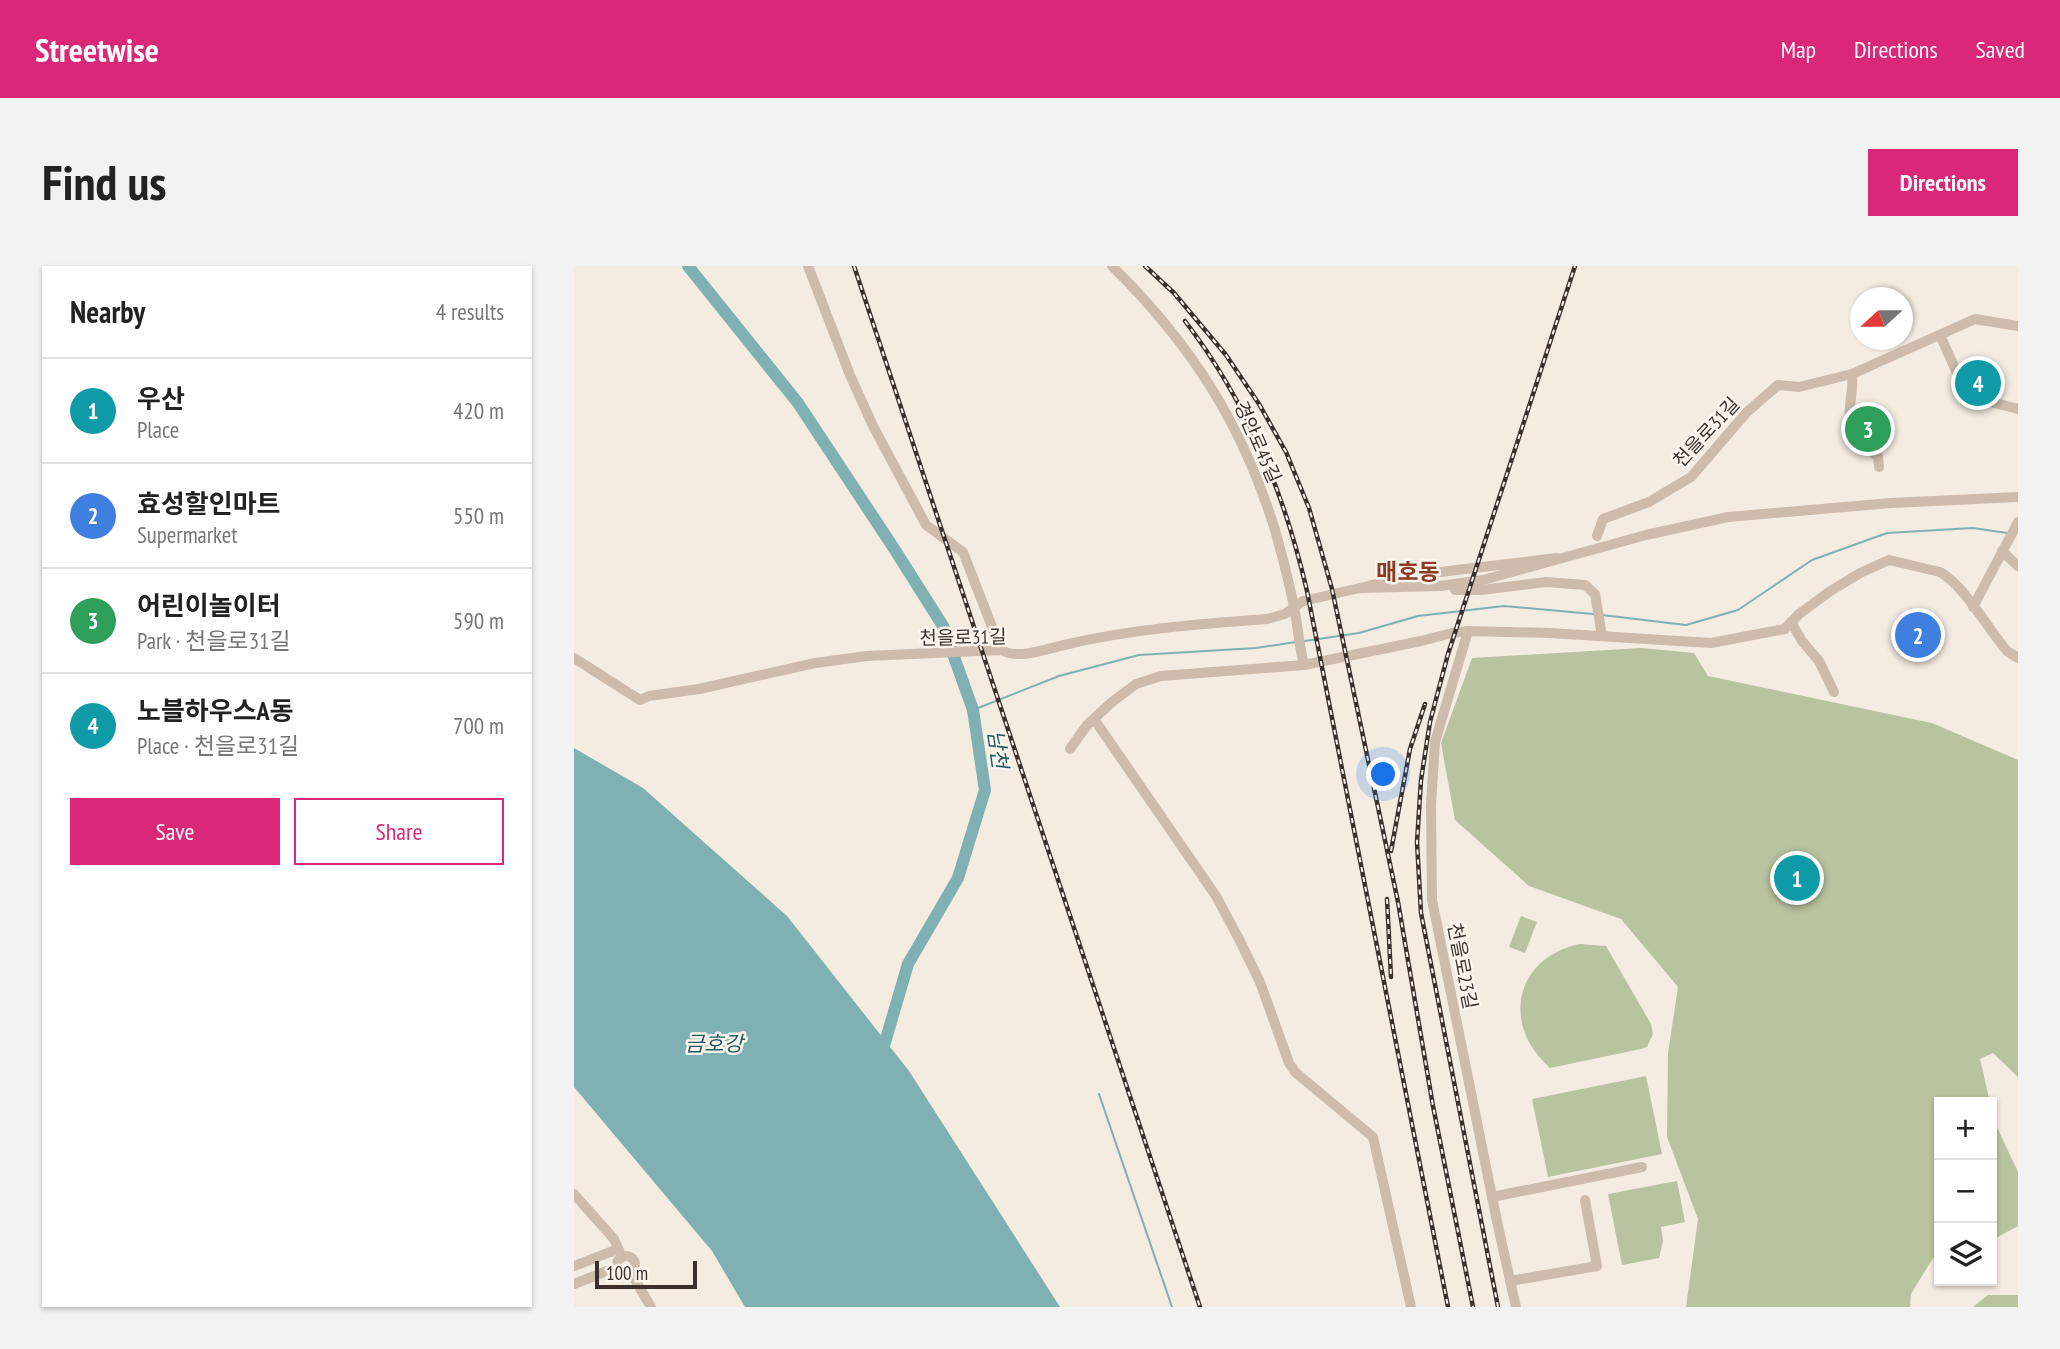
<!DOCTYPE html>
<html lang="en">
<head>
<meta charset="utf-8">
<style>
  :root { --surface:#fff; --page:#f2f2f2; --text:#222; --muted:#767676; --line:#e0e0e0; --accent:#db2777 }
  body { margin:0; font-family:"PT Sans Narrow","Noto Sans KR",sans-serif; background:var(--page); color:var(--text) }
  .controls { position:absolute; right:21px; bottom:21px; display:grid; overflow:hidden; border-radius:0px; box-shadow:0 2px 5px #0004 }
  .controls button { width:63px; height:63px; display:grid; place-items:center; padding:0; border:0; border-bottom:2px solid var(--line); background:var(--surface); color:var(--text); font:35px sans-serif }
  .compass { position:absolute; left:1276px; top:21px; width:63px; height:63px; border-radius:50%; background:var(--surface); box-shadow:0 2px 5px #0004; rotate:249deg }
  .scale { position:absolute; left:21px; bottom:18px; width:102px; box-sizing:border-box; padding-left:7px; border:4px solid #3b302b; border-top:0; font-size:19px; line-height:24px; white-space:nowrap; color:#3b302b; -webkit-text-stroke:5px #fbf5ee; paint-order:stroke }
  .you { position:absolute; left:810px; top:509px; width:24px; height:24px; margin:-18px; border:5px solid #fff; border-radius:50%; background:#1a73e8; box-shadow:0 0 0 10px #1a73e833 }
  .badge { display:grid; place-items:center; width:46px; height:46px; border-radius:50%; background:var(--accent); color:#fff; font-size:23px; font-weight:700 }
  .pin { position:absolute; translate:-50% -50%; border:4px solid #fff; box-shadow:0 2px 7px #0006 }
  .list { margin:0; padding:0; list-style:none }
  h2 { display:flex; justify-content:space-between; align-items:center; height:91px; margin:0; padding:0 28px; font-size:30px }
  h2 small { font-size:23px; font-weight:400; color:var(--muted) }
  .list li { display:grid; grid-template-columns:46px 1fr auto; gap:21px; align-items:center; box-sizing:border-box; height:105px; padding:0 28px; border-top:2px solid var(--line) }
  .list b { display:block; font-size:26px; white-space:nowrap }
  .list p { margin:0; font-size:23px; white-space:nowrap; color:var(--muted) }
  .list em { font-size:23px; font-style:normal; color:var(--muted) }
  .actions { display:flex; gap:14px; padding:21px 28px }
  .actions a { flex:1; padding:16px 0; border:2px solid var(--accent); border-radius:0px; text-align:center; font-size:24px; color:var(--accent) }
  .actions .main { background:var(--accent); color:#fff }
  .icon { flex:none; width:38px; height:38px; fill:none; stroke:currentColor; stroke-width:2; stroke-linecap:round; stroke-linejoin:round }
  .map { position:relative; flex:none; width:1444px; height:1041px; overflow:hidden; border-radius:0px }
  header { display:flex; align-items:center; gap:42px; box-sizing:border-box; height:98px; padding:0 35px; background:var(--accent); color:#fff }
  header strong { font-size:33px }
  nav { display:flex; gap:38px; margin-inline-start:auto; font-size:24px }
  .intro { display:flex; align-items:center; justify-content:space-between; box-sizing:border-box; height:168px; padding:0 42px }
  h1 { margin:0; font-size:49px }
  .button { padding:18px 32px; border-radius:0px; background:var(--accent); color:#fff; font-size:24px; font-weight:700 }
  main { display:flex; gap:42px; padding:0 42px }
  aside { flex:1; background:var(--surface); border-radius:0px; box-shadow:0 2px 5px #0004 }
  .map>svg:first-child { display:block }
</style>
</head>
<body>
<header>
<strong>Streetwise</strong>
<nav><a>Map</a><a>Directions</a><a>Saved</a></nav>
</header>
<div class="intro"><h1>Find us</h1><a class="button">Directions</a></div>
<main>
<aside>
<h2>Nearby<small>4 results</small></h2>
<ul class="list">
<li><span class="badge" style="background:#0f9aa8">1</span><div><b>우산</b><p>Place</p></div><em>420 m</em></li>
<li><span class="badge" style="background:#3f7fe0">2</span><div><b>효성할인마트</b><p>Supermarket</p></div><em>550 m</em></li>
<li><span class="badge" style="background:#2e9e5b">3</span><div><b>어린이놀이터</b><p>Park · 천을로31길</p></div><em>590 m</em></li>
<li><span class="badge" style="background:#0f9aa8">4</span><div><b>노블하우스A동</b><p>Place · 천을로31길</p></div><em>700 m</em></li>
</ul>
<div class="actions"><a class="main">Save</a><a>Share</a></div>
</aside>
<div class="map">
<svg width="1444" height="1041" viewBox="0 0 1444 1041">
  <rect width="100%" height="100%" fill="#f4ebe1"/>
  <g fill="#b8c4a0">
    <path d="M1067 382 1120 387 1134 410 1358 457 1444 494V811L1419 787 1406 793 1416 836H1365V991L1359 992 1337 1028 1336 1041H1112L1124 953 1093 871 1094 787 1104 721 1047 653 955 620 881 554 867 477 898 392Z"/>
    <path d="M947 650 963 656 951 687 935 681Z"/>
    <path d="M1006 678 1032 680 1077 758 1079 768 1073 781 1067 783 976 802C927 759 940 692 1006 678Z"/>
    <path d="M1072 810 1088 888 974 911 958 833Z"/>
    <path d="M1418 844 1420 855 1444 906V960L1418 974Z"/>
    <path d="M1103 915 1111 956 1087 961 1089 975 1085 992 1048 999 1034 928Z"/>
    <path d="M1414 1029H1444V1041H1399Z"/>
  </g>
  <path fill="#7fb0b2" d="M0 482 69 522 213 650 335 805 486 1041H171L138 985 0 821Z"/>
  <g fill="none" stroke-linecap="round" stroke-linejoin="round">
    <g stroke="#7fb0b2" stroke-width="2">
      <path d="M1028 349 1112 359 1164 344 1238 294 1313 267 1399 262 1433 267"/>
      <path d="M731 375 785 367 844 350 930 340 1019 348"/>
      <path d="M399 444 485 410 565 389 682 382 722 376"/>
      <path d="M525 828 598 1041"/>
    </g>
    <path stroke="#7fb0b2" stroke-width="12" d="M114 0 224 137 321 284 369 360 399 444 411 524 384 612 334 698 307 790"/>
    <g stroke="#cdbbac" stroke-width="10">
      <path d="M234 0 276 109 299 160 352 259 389 286 427 384"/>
      <path d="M538 0C617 78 668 157 701 264 708 289 715 316 720 341 724 361 725 380 730 399"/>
      <path d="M1366 69 1387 116 1397 131 1444 143"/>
      <path d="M1278 108C1280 124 1274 139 1276 155 1277 168 1294 183 1304 191L1305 201"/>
      <path d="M1023 270 1029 253 1075 236 1117 211 1173 146 1204 119 1225 121 1278 108 1401 53 1444 60"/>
      <path d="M1428 285 1444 300"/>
      <path d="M983 292 833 310 786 322 866 320 909 314 1072 269 1154 251 1317 237 1444 231"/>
      <path d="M881 324H907L972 316 1011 319 1021 328 1028 370"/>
      <path d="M1399 341 1444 256"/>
      <path d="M1217 356 1228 375 1245 395 1260 426"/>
      <path d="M894 365 861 476 857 539 858 634 924 960 942 1041"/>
      <path d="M0 392 66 434 75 430 125 423 241 397 293 390 427 384C444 394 472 383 490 379 557 363 625 358 693 353L711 348 729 335 786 322"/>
      <path d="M520 453 642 630 665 673 686 716 715 797 721 806 799 871 837 1041"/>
      <path d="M496 483 513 459 538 436 562 418 587 410 730 399 847 375 878 367 894 365 976 367 1137 377 1211 363 1225 348 1255 326 1286 307 1315 294 1366 306C1390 319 1414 363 1433 385L1444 392"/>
      <path d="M0 928 40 973 48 991"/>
      <path d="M918 931 1068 901"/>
      <circle cx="52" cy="999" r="9"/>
      <path d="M0 1000 44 983"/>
      <path d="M57 1007 77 1041"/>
      <path d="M936 1015 1023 1000 1011 934"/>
      <path d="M0 1018 43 1001"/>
    </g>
    <defs>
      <g id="rail">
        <path d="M280 0 626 1041"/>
        <path d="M571 0 600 27 652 89 685 138 712 186 735 242 758 323 824 636 859 840 899 1041"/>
        <path d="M611 55C673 136 710 226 733 325L874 1041"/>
        <path d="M817 585 836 483 851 438"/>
        <path d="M813 633 817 711"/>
        <path d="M924 1041 847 647 843 576 847 514 856 456 874 388 1001 0"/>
      </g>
    </defs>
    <use href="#rail" stroke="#3b302b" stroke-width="4.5"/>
    <use href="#rail" stroke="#fbf5ee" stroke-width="2" stroke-dasharray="5" stroke-linecap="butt"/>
  </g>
  <g text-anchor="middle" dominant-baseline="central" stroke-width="5" stroke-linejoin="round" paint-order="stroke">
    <g font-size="19" fill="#3b302b" stroke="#fbf5ee">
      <text transform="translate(1132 166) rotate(-47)">천을로31길</text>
      <text transform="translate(684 176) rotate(66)">경안로45길</text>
      <text transform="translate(389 371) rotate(-1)">천을로31길</text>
      <text transform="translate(889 700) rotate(79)">천을로23길</text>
    </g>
    <g font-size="21" font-style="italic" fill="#1f5a5e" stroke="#fbf5ee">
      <text transform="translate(424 483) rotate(82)">남천</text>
      <text x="140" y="777">금호강</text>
    </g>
    <g font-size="23" font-weight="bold" fill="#8c3b22" stroke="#fbf5ee">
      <text x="834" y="305">매호동</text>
    </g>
  </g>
</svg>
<div class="controls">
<button>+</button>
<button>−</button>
<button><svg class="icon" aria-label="layers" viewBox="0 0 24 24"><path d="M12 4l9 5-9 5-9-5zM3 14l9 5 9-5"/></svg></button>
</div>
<svg class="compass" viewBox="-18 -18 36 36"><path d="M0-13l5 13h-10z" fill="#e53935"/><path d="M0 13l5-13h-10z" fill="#767676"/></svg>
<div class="scale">100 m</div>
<div class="you"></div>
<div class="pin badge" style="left:1223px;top:612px;background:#0f9aa8">1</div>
<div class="pin badge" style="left:1344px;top:369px;background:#3f7fe0">2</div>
<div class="pin badge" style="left:1294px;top:163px;background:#2e9e5b">3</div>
<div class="pin badge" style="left:1404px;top:117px;background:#0f9aa8">4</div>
</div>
</main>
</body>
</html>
